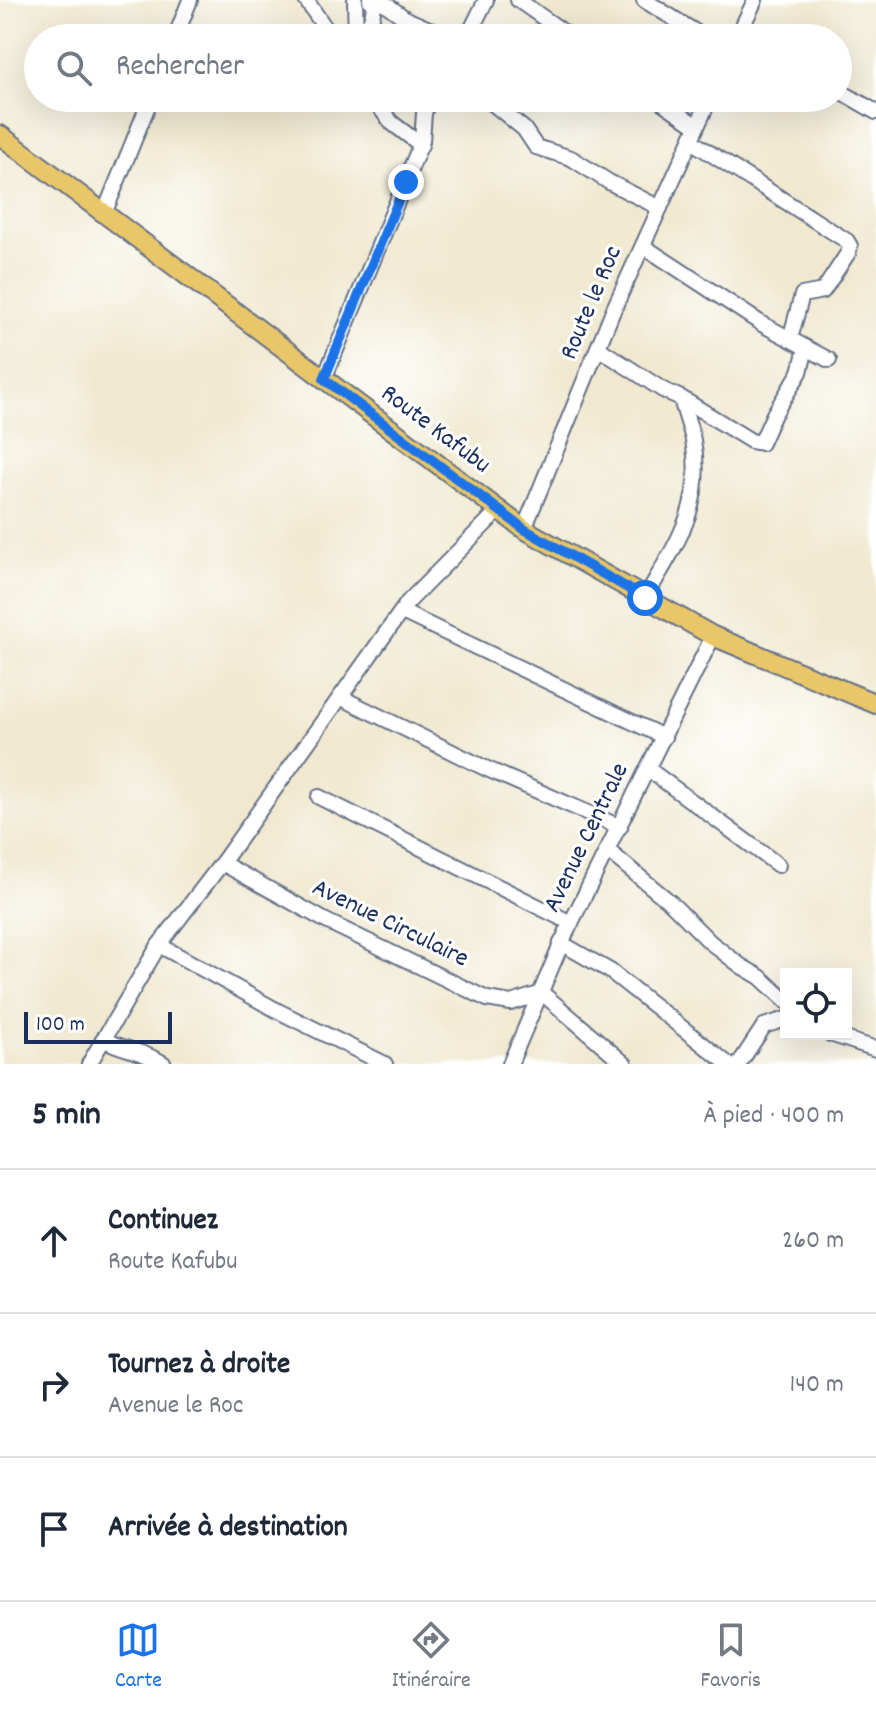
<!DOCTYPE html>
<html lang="fr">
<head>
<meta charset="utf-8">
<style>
  :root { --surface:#fff; --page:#f2f2f3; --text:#1f2937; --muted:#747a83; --line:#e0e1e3; --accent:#1a73e8 }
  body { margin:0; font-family:Dekko,sans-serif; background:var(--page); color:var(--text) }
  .controls { position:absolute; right:24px; bottom:24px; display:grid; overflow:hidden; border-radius:0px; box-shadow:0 8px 32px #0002 }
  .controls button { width:72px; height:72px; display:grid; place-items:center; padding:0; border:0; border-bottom:2px solid var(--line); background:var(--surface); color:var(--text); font:40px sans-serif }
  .scale { position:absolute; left:24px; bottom:20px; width:148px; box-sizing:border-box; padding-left:8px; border:4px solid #1b2f5e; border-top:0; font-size:22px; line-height:28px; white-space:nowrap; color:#1b2f5e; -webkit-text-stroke:6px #fff; paint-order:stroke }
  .stop { position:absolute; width:24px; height:24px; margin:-18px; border:6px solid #1a73e8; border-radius:50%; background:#fff }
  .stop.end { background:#1a73e8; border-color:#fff; box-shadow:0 2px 8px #0008 }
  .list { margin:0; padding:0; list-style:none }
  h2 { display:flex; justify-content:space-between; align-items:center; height:104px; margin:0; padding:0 32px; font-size:34px }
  h2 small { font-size:26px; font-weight:400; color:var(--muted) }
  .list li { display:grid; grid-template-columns:52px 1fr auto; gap:24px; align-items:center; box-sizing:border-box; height:144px; padding:0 32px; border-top:2px solid var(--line) }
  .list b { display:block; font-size:30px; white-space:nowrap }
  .list p { margin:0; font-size:26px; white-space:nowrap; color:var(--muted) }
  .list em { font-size:26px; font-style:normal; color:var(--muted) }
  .icon { flex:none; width:44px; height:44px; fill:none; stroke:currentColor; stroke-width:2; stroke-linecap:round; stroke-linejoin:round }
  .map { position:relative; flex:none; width:876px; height:1064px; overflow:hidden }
  .search { position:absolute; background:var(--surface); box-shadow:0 8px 32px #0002; left:24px; right:24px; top:24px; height:88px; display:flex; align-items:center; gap:20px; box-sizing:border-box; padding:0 28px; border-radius:44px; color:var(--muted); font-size:30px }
  .sheet { height:536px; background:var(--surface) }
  nav { display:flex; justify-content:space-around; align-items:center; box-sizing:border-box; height:112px; border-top:2px solid var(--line); background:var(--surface); font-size:22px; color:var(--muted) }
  nav a { display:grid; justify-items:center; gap:4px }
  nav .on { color:var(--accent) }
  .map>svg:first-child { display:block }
</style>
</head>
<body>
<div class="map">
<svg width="876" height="1064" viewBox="0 0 876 1064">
  <rect width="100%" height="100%" fill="#fff"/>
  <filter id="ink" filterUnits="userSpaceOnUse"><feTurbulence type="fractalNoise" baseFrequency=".0125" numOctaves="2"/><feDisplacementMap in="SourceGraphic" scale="16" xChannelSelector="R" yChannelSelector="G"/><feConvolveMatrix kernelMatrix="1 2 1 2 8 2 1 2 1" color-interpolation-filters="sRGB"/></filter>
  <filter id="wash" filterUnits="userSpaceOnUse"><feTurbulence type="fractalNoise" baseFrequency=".006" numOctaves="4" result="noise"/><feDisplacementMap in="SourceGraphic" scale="32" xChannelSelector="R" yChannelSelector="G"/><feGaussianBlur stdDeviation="1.8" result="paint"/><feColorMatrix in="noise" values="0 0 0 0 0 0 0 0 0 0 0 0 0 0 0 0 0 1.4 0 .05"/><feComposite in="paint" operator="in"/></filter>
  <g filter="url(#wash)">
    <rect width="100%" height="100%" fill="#f0e9d0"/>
  </g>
  <g filter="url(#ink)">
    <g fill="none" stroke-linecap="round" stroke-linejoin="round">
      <defs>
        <g id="minor">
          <path d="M306 0 332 38"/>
          <path d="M355 0 356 38"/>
          <path d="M370 0 383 2 406 19 450 38"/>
          <path d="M518 0 572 38"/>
          <path d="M644 0 705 38"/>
          <path d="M175 38 190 0"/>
          <path d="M363 38 372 17 375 0"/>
          <path d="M365 38C383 28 406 27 424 38"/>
          <path d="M467 38 486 0"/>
          <path d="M737 38 755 0"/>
          <path d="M838 90 876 112"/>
          <path d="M372 98 392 123 421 145"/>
          <path d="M486 98 524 129 536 147 571 158 609 182 660 208"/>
          <path d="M656 98 697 126"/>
          <path d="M691 141 847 241 850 246 848 253 823 291 802 295 790 339"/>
          <path d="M104 214 151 98"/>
          <path d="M643 246 762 324 829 360"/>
          <path d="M598 348 663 390 681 398C684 412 690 426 693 440 705 506 676 544 645 598"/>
          <path d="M324 379 422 141 424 113 430 98"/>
          <path d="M681 398 751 441 761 443 774 414 800 372 806 348"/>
          <path d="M524 529 612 313 710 98"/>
          <path d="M402 612 664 737"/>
          <path d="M340 697 485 768 620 827"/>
          <path d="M648 769 778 865"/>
          <path d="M319 797 571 923"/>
          <path d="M607 850 671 903 710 942 741 966 760 977 786 1001"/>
          <path d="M222 863 326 921 487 999 511 1003 542 993 625 1064"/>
          <path d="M561 943 610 971 728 1064"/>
          <path d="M159 945 278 1011 385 1064"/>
          <path d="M830 1034 876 1049"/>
          <path d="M103 1039C123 1050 145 1051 164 1064"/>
          <path d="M89 1064 159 945 222 863 408 602 499 510"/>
          <path d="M510 1064 566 933 713 636"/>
          <path d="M739 1064 764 1026 786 1019"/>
        </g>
        <path id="major" d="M0 135 524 529 713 636 876 704"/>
      </defs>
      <use href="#minor" stroke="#667086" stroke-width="18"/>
      <use href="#major" stroke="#667086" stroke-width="22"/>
      <use href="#minor" stroke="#fff" stroke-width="14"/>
      <use href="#major" stroke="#e9c769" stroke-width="18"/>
    </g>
  </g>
  <g fill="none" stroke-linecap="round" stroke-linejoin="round" filter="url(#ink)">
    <path stroke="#1a73e8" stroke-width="10" d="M406 182 324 379 524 529 645 598"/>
  </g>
  <g text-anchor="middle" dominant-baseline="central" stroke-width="6" stroke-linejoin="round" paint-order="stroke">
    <g font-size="26" fill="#1b2f5e" stroke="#fff">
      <text transform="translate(592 303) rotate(-67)">Route le Roc</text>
      <text transform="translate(435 430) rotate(37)">Route Kafubu</text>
      <text transform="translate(587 838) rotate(-64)">Avenue Centrale</text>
      <text transform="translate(390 924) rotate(26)">Avenue Circulaire</text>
    </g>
  </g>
</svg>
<div class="controls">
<button><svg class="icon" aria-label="locate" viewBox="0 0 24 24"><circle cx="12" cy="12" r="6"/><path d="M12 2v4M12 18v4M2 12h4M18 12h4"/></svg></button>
</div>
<div class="scale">100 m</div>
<div class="stop" style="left:645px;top:598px"></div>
<div class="stop end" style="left:406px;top:182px"></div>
<div class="search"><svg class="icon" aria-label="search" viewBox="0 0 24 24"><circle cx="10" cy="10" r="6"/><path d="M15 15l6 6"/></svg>Rechercher</div>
</div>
<section class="sheet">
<h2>5 min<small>À pied · 400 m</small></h2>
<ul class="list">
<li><svg class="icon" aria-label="ahead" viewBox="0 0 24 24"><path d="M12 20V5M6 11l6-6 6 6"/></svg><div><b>Continuez</b><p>Route Kafubu</p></div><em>260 m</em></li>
<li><svg class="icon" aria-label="right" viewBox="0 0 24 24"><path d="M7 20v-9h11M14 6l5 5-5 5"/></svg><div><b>Tournez à droite</b><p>Avenue le Roc</p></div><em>140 m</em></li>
<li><svg class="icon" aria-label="arrive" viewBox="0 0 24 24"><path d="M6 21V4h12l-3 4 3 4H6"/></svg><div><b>Arrivée à destination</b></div></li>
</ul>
</section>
<nav>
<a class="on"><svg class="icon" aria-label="map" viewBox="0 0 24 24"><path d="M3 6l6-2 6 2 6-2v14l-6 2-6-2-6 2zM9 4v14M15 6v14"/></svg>Carte</a>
<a><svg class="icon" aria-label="directions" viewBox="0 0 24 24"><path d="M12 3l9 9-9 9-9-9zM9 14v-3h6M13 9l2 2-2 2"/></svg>Itinéraire</a>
<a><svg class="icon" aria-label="saved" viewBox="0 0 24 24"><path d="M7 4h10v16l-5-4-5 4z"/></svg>Favoris</a>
</nav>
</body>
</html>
